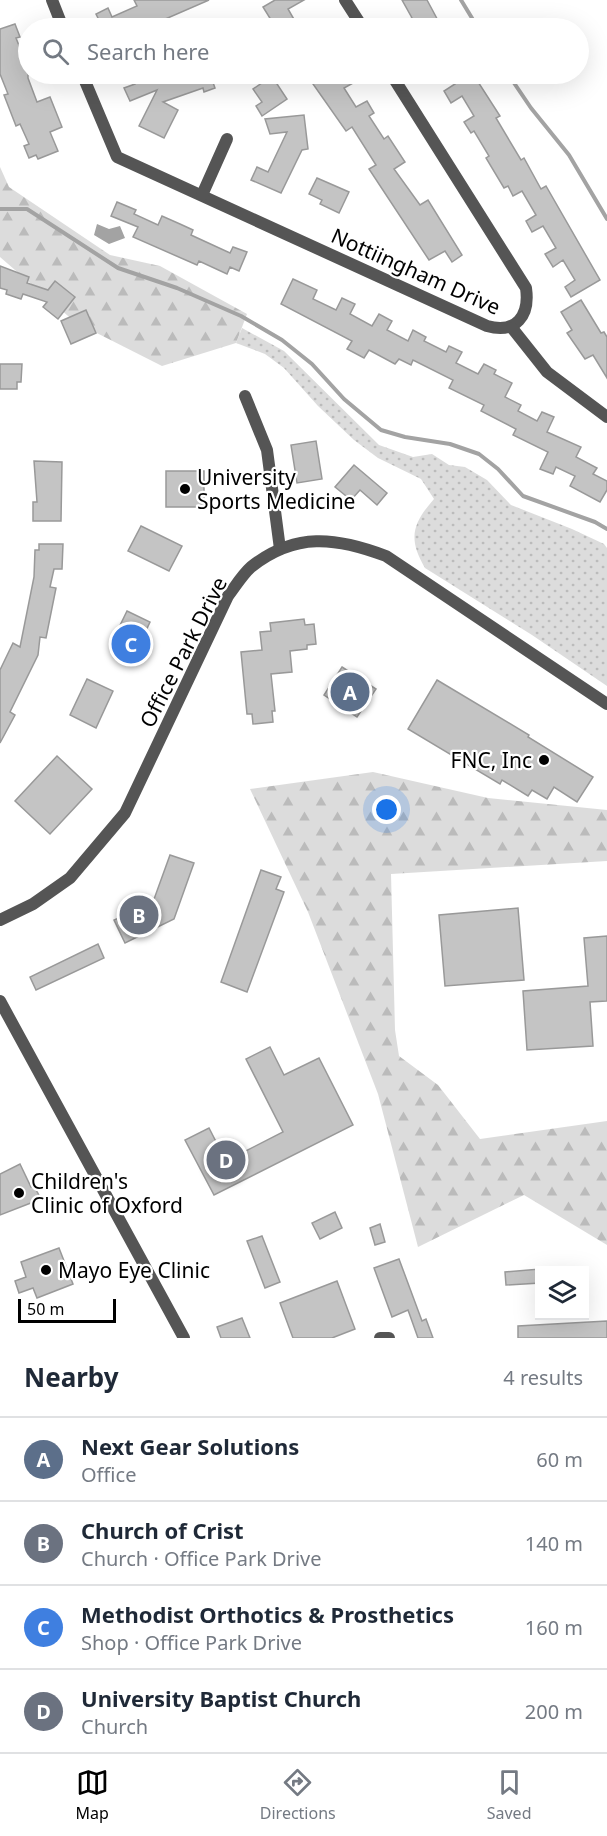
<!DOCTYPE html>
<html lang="en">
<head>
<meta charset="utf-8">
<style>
  :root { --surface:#fff; --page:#f6f6f7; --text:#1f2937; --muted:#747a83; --line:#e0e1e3; --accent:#000 }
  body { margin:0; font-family:"Noto Sans",sans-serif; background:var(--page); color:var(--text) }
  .controls { position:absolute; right:18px; bottom:18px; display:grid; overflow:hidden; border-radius:0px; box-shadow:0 6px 24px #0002 }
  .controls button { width:54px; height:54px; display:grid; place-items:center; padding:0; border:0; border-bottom:2px solid var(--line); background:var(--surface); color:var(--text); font:30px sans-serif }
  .scale { position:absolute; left:18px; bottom:15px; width:98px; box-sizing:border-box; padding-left:6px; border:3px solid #000; border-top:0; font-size:16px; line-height:21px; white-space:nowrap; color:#000; -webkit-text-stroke:4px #fff; paint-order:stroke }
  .you { position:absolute; left:387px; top:810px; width:21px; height:21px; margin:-15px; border:4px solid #fff; border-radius:50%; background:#1a73e8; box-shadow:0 0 0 9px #1a73e833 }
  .badge { display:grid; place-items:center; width:39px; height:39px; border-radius:50%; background:var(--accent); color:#fff; font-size:20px; font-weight:700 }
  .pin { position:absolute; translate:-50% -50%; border:3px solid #fff; box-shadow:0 2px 6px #0006 }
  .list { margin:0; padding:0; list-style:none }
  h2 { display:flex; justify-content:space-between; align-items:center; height:78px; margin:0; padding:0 24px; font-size:26px }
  h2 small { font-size:20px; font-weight:400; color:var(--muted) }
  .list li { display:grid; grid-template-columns:39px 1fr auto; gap:18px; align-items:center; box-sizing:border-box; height:84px; padding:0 24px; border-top:2px solid var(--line) }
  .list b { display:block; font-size:22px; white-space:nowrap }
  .list p { margin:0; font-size:20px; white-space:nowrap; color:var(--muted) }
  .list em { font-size:20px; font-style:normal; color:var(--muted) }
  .icon { flex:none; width:33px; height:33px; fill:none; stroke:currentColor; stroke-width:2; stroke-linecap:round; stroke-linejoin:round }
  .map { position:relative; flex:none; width:607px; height:1338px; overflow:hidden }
  .search { position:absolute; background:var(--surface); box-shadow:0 6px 24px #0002; left:18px; right:18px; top:18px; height:66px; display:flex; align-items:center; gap:15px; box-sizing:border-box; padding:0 21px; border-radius:33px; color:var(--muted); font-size:22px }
  .sheet { height:414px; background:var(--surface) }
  nav { display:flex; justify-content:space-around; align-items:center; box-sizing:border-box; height:84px; border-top:2px solid var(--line); background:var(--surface); font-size:16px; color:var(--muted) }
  nav a { display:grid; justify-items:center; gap:3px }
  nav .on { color:var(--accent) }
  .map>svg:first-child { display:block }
</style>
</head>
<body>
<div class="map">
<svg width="607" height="1338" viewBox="0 0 607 1338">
  <defs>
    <pattern id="green-dots" width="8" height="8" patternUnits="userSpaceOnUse" patternTransform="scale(1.5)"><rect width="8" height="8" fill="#dcdcdc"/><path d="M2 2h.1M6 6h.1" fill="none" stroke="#bbb" stroke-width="1.8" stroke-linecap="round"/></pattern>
    <pattern id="forest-firs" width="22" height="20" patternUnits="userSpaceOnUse" patternTransform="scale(1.5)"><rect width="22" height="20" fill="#dcdcdc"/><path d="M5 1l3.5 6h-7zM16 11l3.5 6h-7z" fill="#bbb"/></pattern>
  </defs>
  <rect width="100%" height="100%" fill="#fff"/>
  <path fill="url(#green-dots)" d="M242 328 284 351 379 445 413 457 432 454 449 465 465 467 487 480 511 505 572 529 604 544 607 548V686L532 635 425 568C408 539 412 524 434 499L421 479 378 458 354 440 318 406 284 368 265 354 236 343Z"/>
  <g fill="url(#forest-firs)">
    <path d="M0 167 9 187 110 255 160 266 247 314 236 343 162 366 75 322 0 257Z"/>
    <path d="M373 772 488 798 607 810V861L391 874 395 1030 399 1056 438 1085 480 1139 607 1121V1245L524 1195 418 1247 378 1094 308 912 250 789Z"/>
  </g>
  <path fill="#a3a3a3" d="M97 224 109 229 120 226 125 238 109 244 94 235Z"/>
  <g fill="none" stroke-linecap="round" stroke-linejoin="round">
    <g stroke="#a3a3a3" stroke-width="4">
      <path d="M461 0 478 28"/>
      <path d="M508 74 531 108 569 155 607 219"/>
      <path d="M0 209H27L118 268 177 288 241 316 282 340 312 364 344 399 381 430 405 437 450 444 479 454 498 469 523 496 595 522 607 529"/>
    </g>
  </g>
  <g fill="#c4c4c4" stroke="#999" stroke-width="1.5">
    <path d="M134 0H209L147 27 146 25 138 28H103L96 14 108 8 112 17 137 6Z"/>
    <path d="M275 0H304L288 9 299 28H276L263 7Z"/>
    <path d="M402 0H427L442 28H395L412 18Z"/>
    <path d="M15 24 20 37 16 38 28 68V78L37 102 50 97 62 127 50 132 58 151 38 159 36 155 29 158 24 146 29 144 20 124 16 126 4 95 8 94 0 74V29Z"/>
    <path d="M131 74H210L215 88 204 92 203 88 163 102 178 110 164 138 139 126 157 90 130 101 124 88 135 84Z"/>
    <path d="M275 74 282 81 277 84 287 99 262 116 256 106 262 102 253 89Z"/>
    <path d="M306 74H350L355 82 344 88 356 107 367 101 374 113 369 116 384 139 388 136 405 162 394 169 420 205 428 200 462 255 452 262 445 251 429 260 369 169 376 165 352 127 346 131Z"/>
    <path d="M448 74H473L500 116 496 118 521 160 524 158 541 189 546 186 600 280 571 297 565 287 575 280 563 260 553 267 545 254 556 248 543 226 532 232 526 221 536 215 522 191 513 196 508 186 504 188 486 158 489 156 474 131 471 133 464 122 474 116 462 96 451 103 444 91 455 84Z"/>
    <path d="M304 115 308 149 302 150 281 193 251 180 257 167 268 172 287 132 270 134 265 119Z"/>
    <path d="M317 178 349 192 339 213 320 204 322 200 309 194Z"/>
    <path d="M117 202 136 210 134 214 158 225 162 216 180 224 193 230 191 235 230 253 233 247 247 252 239 271 230 267 227 274 199 261 197 265 133 237 138 227 111 216Z"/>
    <path d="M0 266 29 277 27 283 48 290 55 281 75 297 58 319 43 307 47 302 23 294 21 299 6 294 7 290 0 288Z"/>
    <path d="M293 279 317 290 313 299 336 310 342 298 355 304 350 314 372 326 379 314 392 321 387 330 408 341 413 330 426 337 424 341 446 352 449 346 462 352 456 363 478 374 484 364 496 370 494 374 512 383 505 397 521 405 518 411 537 421 542 412 554 417 547 432 581 447 576 457 597 468 593 474 607 481V490L600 502 570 486 575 476 556 467 553 474 540 469 548 452 513 435 516 429 481 411 484 405 449 388 453 380 413 360 411 365 399 359 395 364 369 350 364 358 347 349 352 341 281 304Z"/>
    <path d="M581 300 601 333 604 332 607 337V378L593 355 585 359 567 333 572 330 561 312Z"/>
    <path d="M86 310 96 333 71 344 61 321Z"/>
    <path d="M0 364H22L21 382H17V389H0Z"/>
    <path d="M316 441 322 479 297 483 291 445Z"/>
    <path d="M34 461 62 462 61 521H33V502H37Z"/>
    <path d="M354 465 387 493 377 505 360 490 351 500 335 487Z"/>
    <rect x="166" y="471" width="38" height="36"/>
    <path d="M141 526 182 546 169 571 128 551Z"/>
    <path d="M39 544H63L62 569H54L50 587 56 588 46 638 40 637 38 655 10 712 15 715 0 743V670L13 643 20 647 34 577 35 550H39Z"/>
    <path d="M127 611 150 622 133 658 110 646Z"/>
    <path d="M304 619 305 625 314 624 316 644 307 645V649L290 651 292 672 271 674 275 711H272L273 722 253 724 252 714H247L241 652 262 650 260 632 271 631 270 623Z"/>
    <path d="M342 667 376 689 357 717 324 695Z"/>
    <path d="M87 679 113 691 96 728 70 715Z"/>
    <path d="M437 680 529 735 528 737 593 777 577 802 554 787 547 799 532 790 528 796 502 780 500 784 408 729Z"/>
    <path d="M57 756 92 789 50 834 15 801Z"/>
    <path d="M170 855 194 863 174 919 125 943 114 920 153 902Z"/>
    <path d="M261 870 281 877 276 889 284 892 247 992 221 982Z"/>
    <path d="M518 908 524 980 445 986 439 915Z"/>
    <path d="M607 936V1001L590 1002 593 1046 527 1050 523 991 588 986 584 938Z"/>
    <path d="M98 944 104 958 36 990 30 977Z"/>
    <path d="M270 1047 284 1075 319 1058 353 1125 214 1195 185 1140 209 1128 226 1161 283 1132 246 1059Z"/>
    <path d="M20 1164 31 1187 34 1186 41 1199 0 1215V1174Z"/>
    <path d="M335 1212 342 1228 320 1239 312 1223Z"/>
    <path d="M380 1224 385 1242 375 1245 370 1228Z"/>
    <path d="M262 1236 280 1282 265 1288 247 1241Z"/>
    <path d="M59 1248 73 1284 37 1298 33 1288 19 1293 15 1281 26 1277 21 1262Z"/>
    <path d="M399 1259 422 1321 426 1319 433 1338H418L408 1310 392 1317 374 1268Z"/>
    <path d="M540 1269V1283L506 1285 505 1272Z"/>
    <path d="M337 1281 355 1329 332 1338H293L280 1303Z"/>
    <path d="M242 1318 250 1338H221L217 1327Z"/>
    <path d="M607 1321V1338H518V1326Z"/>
  </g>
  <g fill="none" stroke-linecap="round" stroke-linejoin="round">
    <g stroke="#555" stroke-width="12">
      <path d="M52 0 63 28"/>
      <path d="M345 0 363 28"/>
      <path d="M82 74 117 157 487 326C516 334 530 316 526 288L391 74"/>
      <path d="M202 195 227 139"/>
      <path d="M512 328 547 372 607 417"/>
      <path d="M245 396 267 450 280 549"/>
      <path d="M0 920 33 904 70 878 125 813 228 596C235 587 242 575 251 567 295 532 336 537 386 556L607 704"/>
      <path d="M0 1001 184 1338"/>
      <path d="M380 1338H389"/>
    </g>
  </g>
  <g fill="#000" stroke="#fff" stroke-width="2">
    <circle cx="185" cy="489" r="6"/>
    <circle cx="544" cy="760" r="6"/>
    <circle cx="19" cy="1193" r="6"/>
    <circle cx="46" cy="1270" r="6"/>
  </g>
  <g text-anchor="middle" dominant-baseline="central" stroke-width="4.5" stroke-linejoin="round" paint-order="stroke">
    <g font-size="21" fill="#000" stroke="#fff">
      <text transform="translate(416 271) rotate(24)">Nottiingham Drive</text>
      <text transform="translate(183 652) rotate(-63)">Office Park Drive</text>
    </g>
    <g font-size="21" fill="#000" stroke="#fff" text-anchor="start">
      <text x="197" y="477">University<tspan x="197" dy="24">Sports Medicine</tspan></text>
      <text x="532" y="760" text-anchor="end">FNC, Inc</text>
      <text x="31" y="1181">Children's<tspan x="31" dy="24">Clinic of Oxford</tspan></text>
      <text x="58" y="1270">Mayo Eye Clinic</text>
    </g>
  </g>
</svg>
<div class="controls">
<button><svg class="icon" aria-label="layers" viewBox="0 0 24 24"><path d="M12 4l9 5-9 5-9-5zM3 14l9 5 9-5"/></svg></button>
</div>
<div class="scale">50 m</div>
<div class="you"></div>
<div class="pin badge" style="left:350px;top:692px;background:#5c6f8a">A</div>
<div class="pin badge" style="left:139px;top:915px;background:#6b7280">B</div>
<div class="pin badge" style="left:131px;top:644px;background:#3f7fe0">C</div>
<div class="pin badge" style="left:226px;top:1160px;background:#6b7280">D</div>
<div class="search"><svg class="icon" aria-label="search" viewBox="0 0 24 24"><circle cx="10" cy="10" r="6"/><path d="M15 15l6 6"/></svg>Search here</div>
</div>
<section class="sheet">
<h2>Nearby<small>4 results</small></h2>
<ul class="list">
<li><span class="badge" style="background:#5c6f8a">A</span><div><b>Next Gear Solutions</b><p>Office</p></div><em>60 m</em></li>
<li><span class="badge" style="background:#6b7280">B</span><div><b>Church of Crist</b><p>Church · Office Park Drive</p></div><em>140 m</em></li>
<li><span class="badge" style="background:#3f7fe0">C</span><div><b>Methodist Orthotics &amp; Prosthetics</b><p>Shop · Office Park Drive</p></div><em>160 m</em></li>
<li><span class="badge" style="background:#6b7280">D</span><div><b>University Baptist Church</b><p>Church</p></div><em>200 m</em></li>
</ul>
</section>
<nav>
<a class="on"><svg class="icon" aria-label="map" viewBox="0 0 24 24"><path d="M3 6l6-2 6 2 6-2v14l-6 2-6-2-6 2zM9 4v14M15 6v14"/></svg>Map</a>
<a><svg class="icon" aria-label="directions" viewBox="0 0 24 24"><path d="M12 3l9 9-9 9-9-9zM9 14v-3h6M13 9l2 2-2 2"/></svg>Directions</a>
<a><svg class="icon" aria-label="saved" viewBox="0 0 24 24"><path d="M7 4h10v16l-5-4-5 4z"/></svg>Saved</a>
</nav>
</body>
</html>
